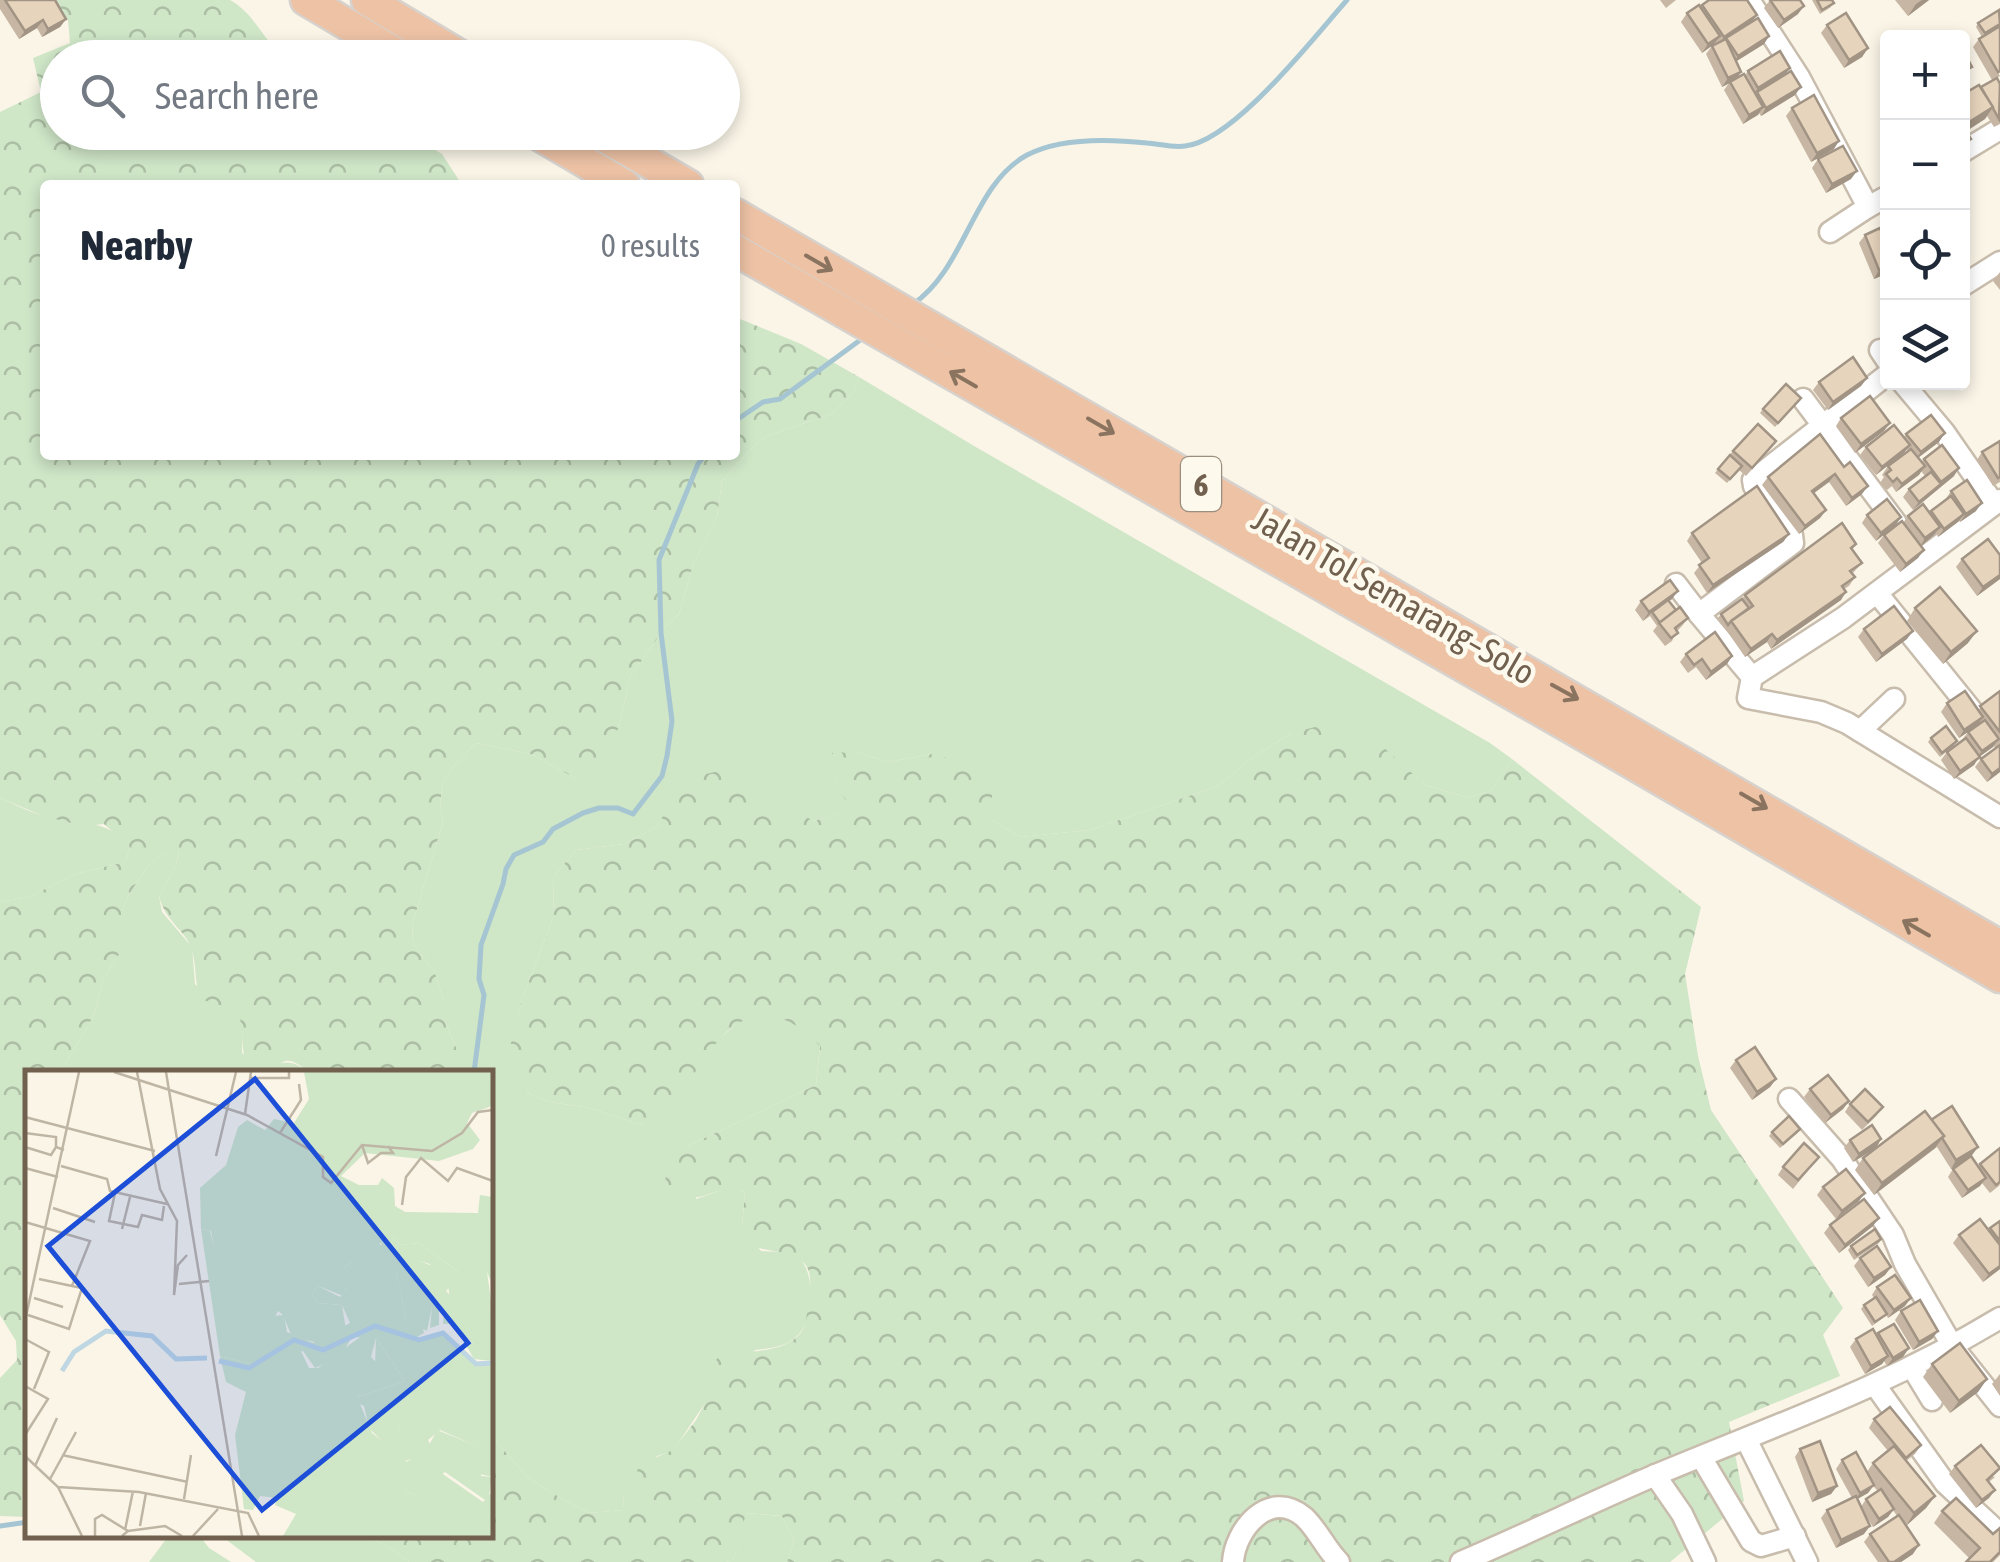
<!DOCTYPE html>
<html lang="en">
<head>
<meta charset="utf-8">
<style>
  :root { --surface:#fff; --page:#f2f2f3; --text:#1f2937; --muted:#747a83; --line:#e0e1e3 }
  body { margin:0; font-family:"Asap Condensed",sans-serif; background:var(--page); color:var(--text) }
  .controls { position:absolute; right:30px; top:30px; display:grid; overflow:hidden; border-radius:10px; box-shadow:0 5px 15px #0003 }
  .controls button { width:90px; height:90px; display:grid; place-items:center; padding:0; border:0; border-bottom:2px solid var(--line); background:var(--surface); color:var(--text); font:50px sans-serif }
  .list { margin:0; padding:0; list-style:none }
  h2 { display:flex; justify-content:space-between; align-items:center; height:130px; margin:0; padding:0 40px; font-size:42px }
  h2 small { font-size:32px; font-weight:400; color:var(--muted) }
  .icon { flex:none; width:55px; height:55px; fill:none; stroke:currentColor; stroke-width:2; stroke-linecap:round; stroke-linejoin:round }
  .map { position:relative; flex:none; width:2000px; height:1562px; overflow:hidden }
  .search { position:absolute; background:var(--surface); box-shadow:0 5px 15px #0003; left:40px; top:40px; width:700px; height:110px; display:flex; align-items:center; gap:25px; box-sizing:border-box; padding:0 35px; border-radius:55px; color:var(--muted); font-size:38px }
  .panel { position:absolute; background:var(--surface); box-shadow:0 5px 15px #0003; left:40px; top:180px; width:700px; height:280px; border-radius:10px }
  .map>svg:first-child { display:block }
</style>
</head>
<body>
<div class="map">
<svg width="2000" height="1562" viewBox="0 0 2000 1562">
  <defs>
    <pattern id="forest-crowns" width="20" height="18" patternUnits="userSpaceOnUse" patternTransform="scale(2.5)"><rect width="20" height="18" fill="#cfe6c7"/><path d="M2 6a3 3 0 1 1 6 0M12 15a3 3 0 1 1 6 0" fill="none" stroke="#acbea4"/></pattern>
  </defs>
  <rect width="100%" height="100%" fill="#faf5e7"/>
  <g fill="#cfe6c7">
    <path d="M859 377 974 446 1490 743 1512 759 1492 790 1469 798 1425 785 1405 767 1292 733 1253 757 1218 786 1090 830 1020 837 992 820V794L932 754 888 762 857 752 834 779 852 810 814 821 775 803 681 780 658 826 624 844 576 850 554 876 553 918 522 999 510 1051 529 1094 550 1102 590 1108 642 1125 719 1039 745 1017 770 1012 804 1029 820 1045 816 1085 688 1146 696 1199 730 1187 745 1192 742 1227 761 1251C770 1252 784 1251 793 1254 817 1264 814 1318 799 1334 788 1347 771 1348 755 1350L705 1403 673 1451 657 1456 624 1493 623 1510 589 1513 559 1497 528 1478 490 1434V1072H457V1050L444 1019V1001L435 973 413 943 412 925 443 822 440 803 443 783 452 768 476 743 531 754 577 779 619 727 630 677 666 626 679 614 693 565 717 516 722 481 753 447 767 436 832 414 853 393Z"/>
    <path d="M0 798C14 804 29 812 44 816 77 824 108 818 130 847L125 862 75 874 29 897 0 902Z"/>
    <path d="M179 850 176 866 159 896 162 912 192 947 195 984 217 1005 236 1004 243 1021 242 1053 264 1071C281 1060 292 1059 308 1072H60L87 1028 95 1012 103 979 121 951V914L128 896 147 867 160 855Z"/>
    <path d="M745 1513 782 1516 794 1541 787 1562H726L734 1559Z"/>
    <path d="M170 1534 199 1535 209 1548 231 1562H149Z"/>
    <path d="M306 1534C320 1541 333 1534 348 1535 371 1536 392 1547 409 1562H256L220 1535Z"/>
  </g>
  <g fill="url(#forest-crowns)">
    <path d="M52 0H230C257 15 262 42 286 57L58 58V132L407 133 442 154 462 185H45V455H735V317L801 344 859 377 853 393 832 414 767 436 753 447 722 481 717 516 693 565 679 614 666 626 630 677 619 727 596 769 577 779 531 754 476 743 452 768 443 783 440 803 443 822 412 925 413 943 435 973 444 1001V1019L457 1050V1072H309C281 1050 286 1066 263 1071 258 1072 252 1070 247 1069 240 1047 245 1026 236 1005H217L201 999C194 982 197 968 192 951 188 932 165 922 159 896L176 866 179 851 160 855 147 867 128 896 121 914V951L103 979 95 1012 87 1028 60 1072H28V1517L0 1516V1378L17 1360 16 1341 0 1315V902L29 897 75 874 125 862 130 847 104 824 84 826 43 816 0 798V112L41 92 33 58 70 43 68 20Z"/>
    <path d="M1323 725 1379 743 1425 785 1469 798 1492 790 1512 759 1701 907 1685 974 1698 1056 1711 1110 1843 1308 1823 1335 1840 1376 1729 1422 1744 1501 1670 1562H787L794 1541 782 1516 746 1513 734 1559 726 1562H409C392 1547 371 1536 348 1535 333 1534 320 1541 307 1535L490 1534V1434L528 1478 559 1497 589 1513 623 1510 624 1493 641 1464 673 1450 696 1420 705 1403 709 1369 720 1355C744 1351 787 1354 802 1331 807 1323 807 1309 809 1300 810 1288 813 1273 804 1263 791 1249 764 1253 745 1243L742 1227 745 1192C711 1181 701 1213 666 1188 664 1166 669 1157 688 1146L816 1085 820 1046C776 1001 742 1006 706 1056 695 1071 686 1089 673 1101 664 1110 652 1117 642 1125L590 1108 550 1102 529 1094 509 1051 522 999 553 918 554 876 576 850 624 844 658 826 680 780 719 771 814 821 851 810 834 779 832 753 857 752 888 762 932 754 974 765 992 794V820L1020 837 1090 830 1218 786 1253 757 1292 733Z"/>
  </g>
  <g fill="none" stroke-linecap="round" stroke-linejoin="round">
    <g stroke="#a5c5d2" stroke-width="5">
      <path d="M913 304C966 268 972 185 1027 155 1061 137 1110 139 1147 143 1159 144 1174 148 1185 146 1234 141 1314 37 1347 0"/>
      <path d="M735 421 763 402 780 399 867 335"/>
      <path d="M474 1072 484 995 479 979 481 945 503 884 506 869 514 855 543 842 553 829 583 813 599 808H618L633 814 662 776 667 756 672 721 661 633 659 560 698 464 705 455"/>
      <path d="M0 1526 28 1522"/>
    </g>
    <defs>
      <g id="minor">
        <path d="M1749 0 1799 77 1868 207 1888 196"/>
        <path d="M1962 152 2000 129"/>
        <path d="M1830 232 1868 207"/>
        <path d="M1962 286 2000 262"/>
        <path d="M1880 350 1888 362"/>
        <path d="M1902 382 1944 432 1994 504"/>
        <path d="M1803 399 1896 523"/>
        <path d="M2000 500 1843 618 1752 677 1748 698 1821 712 1847 723 2000 817"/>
        <path d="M1676 584 1699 614"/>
        <path d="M1877 593 1973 712"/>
        <path d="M1752 677 1699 614 1793 543 1792 535 1754 486 1753 480 1888 374"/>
        <path d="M1860 731 1894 699"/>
        <path d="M1789 1099 1842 1159 1893 1235 1905 1264 1953 1347 2000 1406"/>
        <path d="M1912 1367 1932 1400"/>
        <path d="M1875 1385 1945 1483 2000 1534"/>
        <path d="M1746 1439 1807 1562"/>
        <path d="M1701 1457 1751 1541 1761 1546 1795 1536"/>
        <path d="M1655 1475 1682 1514 1705 1562"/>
        <path d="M1233 1562C1235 1529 1270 1488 1304 1517 1318 1530 1325 1548 1339 1562"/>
        <path d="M1461 1562C1527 1534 1592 1502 1658 1474 1778 1424 1888 1386 2000 1318"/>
      </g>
      <g id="highway">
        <path d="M306 0 404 58"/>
        <path d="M367 0 464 58"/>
        <path d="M534 132 624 185"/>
        <path d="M596 132 688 185"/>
        <path d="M735 214 2000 946"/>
        <path d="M735 250 1568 726 2000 977"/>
      </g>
    </defs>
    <use href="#minor" stroke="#c8bcac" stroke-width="25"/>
    <use href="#highway" stroke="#d7d2cd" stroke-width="35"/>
    <use href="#minor" stroke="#fff" stroke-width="20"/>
    <use href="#highway" stroke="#edc2a5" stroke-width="30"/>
  </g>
  <g fill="#c7b6a3" fill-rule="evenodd">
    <path d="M0 0H55L66 19 60 27 42 37 37 28 19 39 0 9Z"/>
    <path d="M1660 0H1676L1666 8Z"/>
    <path d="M1770 0 1798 14 1778 28 1764 8Z"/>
    <path d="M1812 0H1832L1831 7 1820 14Z"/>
    <path d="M1895 0H1929L1908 16Z"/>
    <path d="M1702 5 1751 23 1769 36 1764 44 1736 61 1741 72 1737 77 1745 75 1748 71 1790 68 1785 74 1795 95 1761 116 1759 113 1743 124 1724 90 1729 83 1722 87 1706 54 1712 46 1702 53 1681 22 1687 13 1700 7Z"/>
    <path d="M2000 12 1982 37 1976 27 1978 23Z"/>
    <path d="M1827 25 1868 48 1862 57 1844 68 1821 33Z"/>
    <path d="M1979 39 2000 76 1993 80 2000 124 1994 127 1987 116 1985 119 1966 131 1971 139 1962 151V86L1967 92 1981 87 1992 80 1973 47Z"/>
    <path d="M1792 108 1834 149 1811 162 1786 116Z"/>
    <path d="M1818 159 1851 179 1826 193 1812 168Z"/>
    <path d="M1865 235 1888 273 1874 279 1859 243Z"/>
    <path d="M2000 272V290L1993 281Z"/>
    <path d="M1867 378 1861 386 1828 410 1813 390 1819 382Z"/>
    <path d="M1798 402 1775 427 1760 413 1763 409Z"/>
    <path d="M1841 418 1884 431 1855 453 1836 426Z"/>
    <path d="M1820 434 1862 494 1846 506 1829 482 1814 493 1826 510 1820 518 1799 534 1762 485 1768 477Z"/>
    <path d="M1906 434 1939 442 1918 458 1921 462 1924 459 1954 476 1913 510 1903 497 1909 489 1925 476 1921 471 1896 492 1892 486 1887 490 1880 483 1884 477 1882 475 1888 466 1908 451 1907 449 1876 475 1860 455 1866 447 1904 437Z"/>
    <path d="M2000 441V482L1993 486 1977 460 1982 452Z"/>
    <path d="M1770 449 1746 476 1739 470 1727 483 1715 473 1733 451Z"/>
    <path d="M1951 491 1976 511 1960 522 1959 521 1938 537 1936 533 1920 546 1918 558 1900 572 1878 543 1884 535 1903 523 1908 516 1929 513 1945 500Z"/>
    <path d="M1867 515 1896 525 1876 541 1862 523Z"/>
    <path d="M1692 533 1789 534 1783 542 1707 593 1694 573 1702 563 1687 541Z"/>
    <path d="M1856 544 1852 550 1862 563 1852 574 1855 577 1849 586 1844 589 1841 600 1771 649 1767 642 1745 657 1718 618 1721 614 1742 599 1745 595Z"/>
    <path d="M1962 559 2000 579 1977 596 1956 567Z"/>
    <path d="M1672 599 1669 601 1676 610 1688 618 1682 626 1677 631 1672 641 1665 646 1653 631 1657 626 1650 616 1643 621 1635 610 1641 601Z"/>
    <path d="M1915 608 1968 643 1943 664 1907 621Z"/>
    <path d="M1864 629 1907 639 1876 662 1858 637Z"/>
    <path d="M1686 654 1732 656 1727 664 1706 680 1696 667 1688 673 1680 662Z"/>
    <path d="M2000 691V737L1993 747 1979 757 1974 765 1954 779 1941 760 1947 752 1962 740 1968 732 1973 728 1959 738 1941 712 1947 703 1978 710Z"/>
    <path d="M2000 737V772L1987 782 1975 767 1981 759 1995 748 1994 746Z"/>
    <path d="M1931 738 1955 745 1940 757 1928 742Z"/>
    <path d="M1736 1060 1776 1079 1770 1087 1752 1100 1730 1068Z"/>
    <path d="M1810 1089 1849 1101 1843 1109 1825 1123 1804 1097Z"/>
    <path d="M1850 1104 1877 1115 1862 1130 1845 1112Z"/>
    <path d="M1931 1120 1978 1147 1972 1155 1951 1169 1937 1147 1874 1195 1855 1170 1863 1158Z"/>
    <path d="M1772 1132 1797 1133 1780 1148 1769 1136Z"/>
    <path d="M1881 1139 1876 1148 1853 1162 1844 1148 1850 1140Z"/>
    <path d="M1819 1157 1793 1189 1778 1175 1783 1167Z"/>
    <path d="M1980 1164 2000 1185 1990 1193 1982 1183 1962 1198 1948 1177 1953 1169 1978 1167Z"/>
    <path d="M1823 1187 1859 1201 1836 1219 1817 1195Z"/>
    <path d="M2000 1221V1269L1983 1282 1953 1243 1959 1235 1989 1231Z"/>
    <path d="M1830 1225 1873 1226 1839 1253 1824 1233Z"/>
    <path d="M1881 1239 1879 1243 1854 1260 1848 1250 1851 1246Z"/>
    <path d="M1860 1258 1891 1267 1885 1275 1868 1287 1854 1266Z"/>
    <path d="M1877 1287 1905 1306 1888 1318 1886 1315 1872 1326 1861 1309 1864 1305 1874 1298 1872 1295Z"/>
    <path d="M1901 1311 1938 1331 1932 1339 1913 1350 1895 1320Z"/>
    <path d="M1878 1333 1903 1357 1887 1366 1884 1361 1882 1364 1865 1374 1850 1347 1856 1339 1877 1335Z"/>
    <path d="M1932 1364 1987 1379 1978 1392 1950 1413 1923 1377Z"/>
    <path d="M2000 1374V1396L1992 1384Z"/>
    <path d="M1874 1419 1921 1445 1915 1454 1906 1461 1935 1496 1926 1508 1906 1525 1913 1554 1901 1562H1878L1864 1542 1870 1534 1897 1516 1893 1510 1888 1517 1873 1527 1864 1513V1534L1836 1548 1821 1518 1827 1510 1852 1498 1836 1469 1842 1460 1867 1472 1873 1463 1888 1451 1869 1428ZM1873 1486 1878 1491 1866 1499 1861 1507 1857 1499 1868 1493Z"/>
    <path d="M1800 1449 1837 1486 1831 1494 1812 1502 1795 1457Z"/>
    <path d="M1955 1466 1995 1477 1989 1482 1995 1490 1989 1498 1976 1508 1949 1474Z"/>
    <path d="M1942 1511 1993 1534 2000 1528V1555L1993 1562 1970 1559 1934 1523Z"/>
  </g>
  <g fill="#a29484">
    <path d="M1922 0H1929L1908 16 1916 4Z"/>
    <path d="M1804 6 1798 14 1778 28 1784 20Z"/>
    <path d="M1757 15 1751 23 1718 46 1724 37Z"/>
    <path d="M66 19 60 27 42 37 48 29Z"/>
    <path d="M43 20 37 28 19 39 25 31Z"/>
    <path d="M1720 36 1714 44 1702 53 1708 44Z"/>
    <path d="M1769 36 1764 44 1732 64 1738 56Z"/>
    <path d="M1868 48 1862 57 1844 68 1849 60Z"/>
    <path d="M1790 68 1784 76 1757 92 1752 96 1758 88Z"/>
    <path d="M1741 72 1736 80 1722 87 1728 78Z"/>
    <path d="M1801 87 1795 95 1761 116 1766 108Z"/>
    <path d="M1763 107 1758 115 1743 124 1749 115Z"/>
    <path d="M1993 107 1985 119 1962 134V127Z"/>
    <path d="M1839 141 1834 149 1811 162 1817 153Z"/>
    <path d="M1857 171 1851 179 1826 193 1832 184Z"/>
    <path d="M1888 267V273L1874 279 1879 270Z"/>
    <path d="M1867 378 1861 386 1828 410 1833 402Z"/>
    <path d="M1890 423 1884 431 1855 453 1861 444Z"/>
    <path d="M1945 433 1939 442 1915 460 1921 452Z"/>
    <path d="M1910 445 1904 453 1876 475 1882 467Z"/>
    <path d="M1925 466 1919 475 1896 492 1902 484Z"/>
    <path d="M1959 468 1954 476 1913 510 1919 502Z"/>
    <path d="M1835 474 1829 482 1806 499 1812 491Z"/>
    <path d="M1868 486 1862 494 1846 506 1852 498Z"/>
    <path d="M1982 503 1976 511 1960 522 1966 514Z"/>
    <path d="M1826 510 1820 518 1799 534 1805 526Z"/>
    <path d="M1964 514 1958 522 1938 537 1944 529Z"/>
    <path d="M1901 517 1896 525 1876 541 1881 533Z"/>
    <path d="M1940 527 1934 535 1920 547 1925 538Z"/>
    <path d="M1789 534 1783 542 1707 593 1713 585Z"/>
    <path d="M1924 550 1918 558 1900 572 1906 564Z"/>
    <path d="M2000 575V579L1977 596 1983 587Z"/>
    <path d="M1678 591 1672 599 1653 613 1652 612 1643 621 1649 612Z"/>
    <path d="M1846 592 1841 600 1771 649 1777 640Z"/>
    <path d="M1913 631 1907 639 1876 662 1882 654Z"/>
    <path d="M1977 631 1968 643 1943 664 1951 652Z"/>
    <path d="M1772 634 1767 642 1745 657 1751 649Z"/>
    <path d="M1732 656 1727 664 1706 680 1711 672Z"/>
    <path d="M1983 717 1977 726 1959 738 1964 730Z"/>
    <path d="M1999 739 1993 747 1979 757 1974 765 1954 779 1960 771 1976 759 1982 751Z"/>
    <path d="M2000 768V772L1987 782 1992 774Z"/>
    <path d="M1776 1079 1770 1087 1752 1100 1757 1092Z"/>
    <path d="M1849 1101 1843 1109 1825 1123 1831 1115Z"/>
    <path d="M1944 1136 1935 1148 1874 1195 1882 1183Z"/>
    <path d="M1881 1139 1876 1148 1853 1162 1859 1154Z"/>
    <path d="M1978 1147 1972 1155 1951 1169 1956 1160Z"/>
    <path d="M1986 1178 1980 1186 1962 1198 1968 1190Z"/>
    <path d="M1865 1193 1859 1201 1836 1219 1842 1211Z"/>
    <path d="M1879 1218 1873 1226 1839 1253 1845 1245Z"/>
    <path d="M2000 1266V1269L1983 1282 1989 1274Z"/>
    <path d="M1891 1267 1885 1275 1868 1287 1874 1278Z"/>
    <path d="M1911 1298 1905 1306 1888 1318 1894 1310Z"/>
    <path d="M1938 1331 1932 1339 1913 1350 1919 1342Z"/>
    <path d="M1909 1348 1903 1357 1887 1366 1893 1358Z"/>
    <path d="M1888 1356 1882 1364 1865 1374 1871 1366Z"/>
    <path d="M1987 1379 1978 1392 1950 1413 1959 1401Z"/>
    <path d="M1874 1485 1868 1493 1854 1501 1860 1493Z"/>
    <path d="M1837 1486 1831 1494 1812 1502 1818 1493Z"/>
    <path d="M1995 1490 1989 1498 1976 1508 1982 1500Z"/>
    <path d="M1935 1496 1926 1508 1906 1526 1914 1513Z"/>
    <path d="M1894 1509 1888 1517 1873 1527 1879 1519Z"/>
    <path d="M1870 1526 1864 1534 1836 1548 1841 1540Z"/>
    <path d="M1919 1545 1913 1554 1901 1562H1894Z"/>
  </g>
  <g fill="#e7d4bd" stroke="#a29484" stroke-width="2.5">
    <path d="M5 0H55L66 19 48 29 43 20 25 31Z"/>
    <path d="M1709 0H1747L1757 15 1724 37 1702 5Z"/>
    <path d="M1770 0H1800L1804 6 1784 20Z"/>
    <path d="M1817 0H1832L1834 3 1822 10Z"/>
    <path d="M1699 5 1720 36 1708 44 1687 13Z"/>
    <path d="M1999 10 2000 24 1985 33 1978 23Z"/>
    <path d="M1846 13 1868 48 1849 60 1827 25Z"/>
    <path d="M1758 18 1769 36 1738 56 1726 38Z"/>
    <path d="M2000 26V71L1998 72 1979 39Z"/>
    <path d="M1726 39 1741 72 1728 78 1712 46Z"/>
    <path d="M1963 50 1972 67 1962 72V50Z"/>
    <path d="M1780 51 1790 68 1758 88 1748 71Z"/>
    <path d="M1791 71 1801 87 1766 108 1757 92Z"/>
    <path d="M1744 74 1763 107 1749 115 1730 82Z"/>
    <path d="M1997 78 2000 84 1999 119 1981 87Z"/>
    <path d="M1979 85 1993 107 1963 126 1971 139 1962 144V95Z"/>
    <path d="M1814 95 1839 141 1817 153 1792 108Z"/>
    <path d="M1843 146 1857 171 1832 184 1818 159Z"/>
    <path d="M1880 228 1888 247V267L1879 270 1865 235Z"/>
    <path d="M1853 357 1867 378 1833 402 1819 382Z"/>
    <path d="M1786 384 1801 398 1778 423 1763 409Z"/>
    <path d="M1870 396 1890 423 1861 444 1841 418Z"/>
    <path d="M1931 415 1945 433 1921 452 1906 434Z"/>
    <path d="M1758 424 1776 441 1752 468 1733 451Z"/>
    <path d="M1894 425 1910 445 1882 467 1866 447Z"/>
    <path d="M1820 434 1844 467 1850 462 1868 486 1852 498 1835 474 1812 491 1826 510 1805 526 1768 477Z"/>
    <path d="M2000 441V477L1998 478 1982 452Z"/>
    <path d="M1942 445 1959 468 1941 482 1924 459Z"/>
    <path d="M1911 449 1925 466 1902 484 1897 478 1893 482 1886 474 1891 470 1888 466Z"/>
    <path d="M1730 455 1742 466 1730 479 1718 469Z"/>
    <path d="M1931 472 1941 484 1919 502 1909 489Z"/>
    <path d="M1967 480 1982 503 1966 514 1951 491Z"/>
    <path d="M1757 486 1789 534 1713 585 1699 565 1709 558 1692 533Z"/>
    <path d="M1951 496 1964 514 1944 529 1931 511Z"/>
    <path d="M1887 499 1901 517 1881 533 1867 515Z"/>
    <path d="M1923 504 1940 527 1925 538 1908 516Z"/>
    <path d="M1902 521 1924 550 1906 564 1884 535Z"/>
    <path d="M1842 523 1856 544 1851 548 1862 563 1850 571 1855 577 1842 586 1846 592 1777 640 1772 634 1751 649 1731 621 1753 606 1745 595Z"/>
    <path d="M1988 539 2000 555V575L1983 587 1962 559Z"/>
    <path d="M1670 580 1678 591 1649 612 1641 601Z"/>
    <path d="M1940 587 1977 631 1951 652 1915 608Z"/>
    <path d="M1742 599 1749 608 1731 621 1728 625 1721 614Z"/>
    <path d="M1668 600 1676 610 1660 623 1652 612Z"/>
    <path d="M1894 606 1913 631 1882 654 1864 629Z"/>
    <path d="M1680 607 1688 618 1675 628 1678 633 1671 638 1659 623Z"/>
    <path d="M1715 632 1732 656 1711 672 1702 659 1694 665 1686 654Z"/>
    <path d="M1965 691 1983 717 1964 730 1947 703Z"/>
    <path d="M2000 691V732L1980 706Z"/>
    <path d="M1985 720 1999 739 1982 751 1968 732Z"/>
    <path d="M1946 726 1957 741 1942 753 1931 738Z"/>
    <path d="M1966 738 1980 757 1960 771 1947 752Z"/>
    <path d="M2000 745V768L1992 774 1981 759Z"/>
    <path d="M1755 1047 1776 1079 1757 1092 1736 1060Z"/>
    <path d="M1828 1075 1849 1101 1831 1115 1810 1089Z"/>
    <path d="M1865 1089 1883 1107 1868 1122 1850 1104Z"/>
    <path d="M1952 1106 1978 1147 1956 1160 1942 1138 1944 1136 1931 1120Z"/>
    <path d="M1925 1111 1944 1136 1882 1183 1863 1158Z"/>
    <path d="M1789 1116 1800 1129 1783 1144 1772 1132Z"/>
    <path d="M1872 1125 1881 1139 1859 1154 1850 1140Z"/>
    <path d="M1804 1143 1819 1157 1798 1180 1783 1167Z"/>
    <path d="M2000 1148V1182L1996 1185 1980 1164Z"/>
    <path d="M1971 1156 1986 1178 1968 1190 1953 1169Z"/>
    <path d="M1846 1169 1865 1193 1842 1211 1823 1187Z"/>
    <path d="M1864 1199 1879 1218 1845 1245 1830 1225Z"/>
    <path d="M1980 1219 2000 1245V1266L1989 1274 1959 1235Z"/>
    <path d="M2000 1221V1241L1990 1228Z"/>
    <path d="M1875 1229 1881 1239 1857 1255 1851 1246Z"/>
    <path d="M1877 1246 1891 1267 1874 1278 1860 1258Z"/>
    <path d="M1895 1275 1911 1298 1894 1310 1877 1287Z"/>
    <path d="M1876 1297 1887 1314 1875 1322 1864 1305Z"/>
    <path d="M1920 1300 1938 1331 1919 1342 1901 1311Z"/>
    <path d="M1894 1324 1909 1348 1893 1358 1878 1333Z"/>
    <path d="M1873 1329 1888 1356 1871 1366 1856 1339Z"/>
    <path d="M1960 1343 1987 1379 1959 1401 1932 1364Z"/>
    <path d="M1890 1407 1921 1445 1906 1458 1874 1419Z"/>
    <path d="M1820 1441 1837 1486 1818 1493 1800 1449Z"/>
    <path d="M1981 1445 2000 1468 1987 1480 1995 1490 1982 1500 1955 1466Z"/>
    <path d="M1894 1446 1935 1496 1914 1513 1873 1463Z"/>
    <path d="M1856 1452 1874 1485 1860 1493 1842 1460Z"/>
    <path d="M1881 1489 1894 1509 1879 1519 1866 1499Z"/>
    <path d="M1856 1496 1870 1526 1841 1540 1827 1510Z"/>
    <path d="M1956 1498 1993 1534 2000 1528V1552L1990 1562H1966L1980 1548 1942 1511Z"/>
    <path d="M1899 1515 1919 1545 1894 1562H1889L1870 1534Z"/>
  </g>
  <defs><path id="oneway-shaft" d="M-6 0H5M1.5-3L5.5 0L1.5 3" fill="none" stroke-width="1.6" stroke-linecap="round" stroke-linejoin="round" transform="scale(2.5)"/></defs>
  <g stroke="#8a745f">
    <use href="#oneway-shaft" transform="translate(819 263) rotate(30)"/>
    <use href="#oneway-shaft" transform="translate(963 379) rotate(-150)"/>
    <use href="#oneway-shaft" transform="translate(1101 426) rotate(30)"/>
    <use href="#oneway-shaft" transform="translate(1565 692) rotate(29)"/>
    <use href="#oneway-shaft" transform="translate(1754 801) rotate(30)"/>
    <use href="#oneway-shaft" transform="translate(1916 928) rotate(-150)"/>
  </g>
  <g text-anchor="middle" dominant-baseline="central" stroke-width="9" stroke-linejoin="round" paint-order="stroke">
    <rect fill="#fdf9ed" stroke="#9b8e7e" stroke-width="2.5" x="1181" y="457" width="40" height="54" rx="8"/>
    <g font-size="32" font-weight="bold" fill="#71604e">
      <text x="1201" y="484">6</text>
    </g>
    <g font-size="35" fill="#71604e" stroke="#fdf9ed">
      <text transform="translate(1394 595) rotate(30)">Jalan Tol Semarang–Solo</text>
    </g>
  </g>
  <g transform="translate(25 1070)">
    <rect width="468" height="468" fill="#faf5e7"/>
    <path d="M176 159 185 161 192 188 239 216 245 246 259 245 262 262 288 273 325 253 317 235 292 233 287 224 293 216 315 227 321 220 315 214 318 198 327 192 370 196 381 250 397 255 399 263 387 270 327 267 315 287 290 298 278 281 223 293 195 286ZM368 166 376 175 394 173 435 203 440 197 462 202 467 238 428 214 421 221 430 230 428 253 418 254 419 244 414 232V255L405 258 407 237 399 222 405 194 357 180 356 170ZM351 268 380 311 333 327 350 295ZM338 331 373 354 381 392 401 381 412 360 457 378 456 406 467 407 463 432 420 402 389 425 380 421 356 370 344 358Z" fill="#cfe6c7"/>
    <path d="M279 2H467V36L447 43 442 53 455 70 448 79 414 91 340 83 316 106 334 115H353L357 108 369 118 370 136 380 142 453 143 455 125 467 127V214L462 202 435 203 394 173 376 175 368 166 354 174 407 196 400 217 407 237 402 261 381 250 370 197 339 200 327 192 318 198 321 227 293 216 287 224 292 233 317 235 321 260 294 273 267 267 258 245 253 241 248 250 237 236 238 216 191 188 186 161 176 159 175 118 201 95 213 57 222 50 240 60 249 49 269 53 284 29ZM422 207 467 238V291L449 289 439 272 448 274 428 253ZM350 256 387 270 421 265 449 294H467V407L451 403 456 378 415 360 403 370 409 382 380 391 373 354 335 334 347 363 366 378 380 421 389 425 412 400 458 432 467 422V466H258L271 444 250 435 252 428 235 426 228 440 219 439 210 365 221 322 201 312 195 286 223 293 275 279 284 298H293ZM351 268 380 311 333 327 352 293 346 287Z" fill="#cfe6c7" fill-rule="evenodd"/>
    <path fill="none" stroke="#bed7e2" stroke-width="5" d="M194 291 224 298 269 270 298 280 350 256 394 270 418 263 451 294 468 293M37 301 49 282 81 261 127 266 151 289 182 288"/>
    <path fill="none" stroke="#bfb5a5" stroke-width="2.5" d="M89 2 222 45 298 87V107L306 113 337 75 407 81 437 63 453 42 468 40M112 2 135 119 152 151 149 225 153 195 162 185M141 2 217 466M226 8H264V2M220 44 226 2M0 47 130 81M0 63 31 67V77L39 80M255 63 276 30 274 14M337 75 343 93 356 83H368L363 76M0 77 26 85 31 77M191 86 211 2M36 96 82 109 85 121 142 134M0 98 33 107M90 123 84 151 113 157 117 145 137 150 139 136M377 135 381 107 396 88 423 111 432 98 468 111M28 138 70 152M0 152 65 171 47 216 14 209M97 159 105 127M154 214 184 211M9 228 38 237M3 245 44 259 57 218 47 216M0 251 54 2M0 269 24 282 9 319M0 316 23 329 0 365M37 385 163 412M0 386 33 417 57 466M10 396 32 348M25 409 51 362M33 417 114 422 223 443 234 466M159 429 166 385M115 456 121 423M100 460 108 421M103 461 140 456 157 466M70 466V449L77 445 103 461 97 466M168 466 193 439"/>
    <path fill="#1d4ed8" fill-opacity="0.15" stroke="#1d4ed8" stroke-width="5" d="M230 9 443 273 237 440 23 176Z"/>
    <rect width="468" height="468" fill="none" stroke="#71604e" stroke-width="5"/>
  </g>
</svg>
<div class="controls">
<button>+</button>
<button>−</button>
<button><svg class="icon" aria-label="locate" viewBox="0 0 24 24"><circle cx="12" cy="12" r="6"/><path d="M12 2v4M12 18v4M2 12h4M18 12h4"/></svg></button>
<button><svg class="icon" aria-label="layers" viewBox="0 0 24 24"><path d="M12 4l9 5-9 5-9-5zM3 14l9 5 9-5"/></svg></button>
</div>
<div class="search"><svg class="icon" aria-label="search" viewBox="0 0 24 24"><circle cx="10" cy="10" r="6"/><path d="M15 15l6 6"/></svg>Search here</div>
<section class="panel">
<h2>Nearby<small>0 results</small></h2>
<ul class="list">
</ul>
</section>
</div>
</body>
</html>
